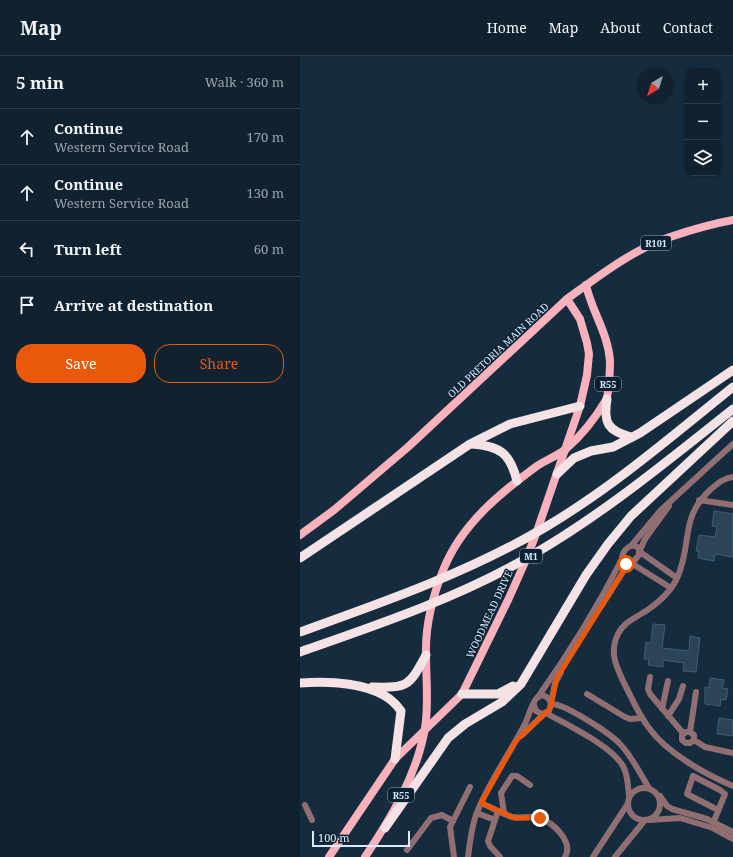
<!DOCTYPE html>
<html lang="en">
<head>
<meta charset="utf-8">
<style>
  :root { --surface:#10212f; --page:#192937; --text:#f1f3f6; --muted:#9ca3aa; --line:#303e4b; --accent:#ea580c }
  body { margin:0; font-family:"Noto Serif",serif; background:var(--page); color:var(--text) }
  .controls { position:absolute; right:12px; top:12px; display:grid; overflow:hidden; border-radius:8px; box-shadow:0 1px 3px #0004 }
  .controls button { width:36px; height:36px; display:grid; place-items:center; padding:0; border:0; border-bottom:1px solid var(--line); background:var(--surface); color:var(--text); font:20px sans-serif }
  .compass { position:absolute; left:337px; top:12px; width:36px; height:36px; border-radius:50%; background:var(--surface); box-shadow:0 1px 3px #0004; rotate:218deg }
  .scale { position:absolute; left:12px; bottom:10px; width:98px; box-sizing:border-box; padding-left:4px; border:2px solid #dceaf6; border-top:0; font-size:11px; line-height:14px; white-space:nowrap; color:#dceaf6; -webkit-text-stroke:3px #0b2234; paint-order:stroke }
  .stop { position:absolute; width:12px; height:12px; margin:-9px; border:3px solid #ea580c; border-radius:50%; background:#fff }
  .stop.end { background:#ea580c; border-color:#fff; box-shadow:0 1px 4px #0008 }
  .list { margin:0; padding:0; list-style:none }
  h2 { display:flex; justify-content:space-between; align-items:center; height:52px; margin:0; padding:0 16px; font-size:17px }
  h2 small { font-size:13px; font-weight:400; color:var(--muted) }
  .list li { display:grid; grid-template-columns:26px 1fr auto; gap:12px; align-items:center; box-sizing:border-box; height:56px; padding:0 16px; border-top:1px solid var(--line) }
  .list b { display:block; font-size:15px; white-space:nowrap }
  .list p { margin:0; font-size:13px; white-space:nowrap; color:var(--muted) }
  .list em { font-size:13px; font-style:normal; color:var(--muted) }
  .actions { display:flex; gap:8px; padding:12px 16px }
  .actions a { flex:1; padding:9px 0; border:1px solid var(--accent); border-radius:16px; text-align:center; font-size:14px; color:var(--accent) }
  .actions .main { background:var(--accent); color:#fff }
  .icon { flex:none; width:22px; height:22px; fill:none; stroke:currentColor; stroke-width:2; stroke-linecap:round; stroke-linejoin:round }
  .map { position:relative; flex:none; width:433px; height:801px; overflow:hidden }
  header { display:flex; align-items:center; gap:24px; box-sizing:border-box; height:56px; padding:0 20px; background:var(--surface); border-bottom:1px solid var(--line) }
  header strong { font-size:19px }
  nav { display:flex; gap:22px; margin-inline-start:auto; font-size:14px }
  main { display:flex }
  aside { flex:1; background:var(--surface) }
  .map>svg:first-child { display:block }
</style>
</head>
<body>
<header>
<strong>Map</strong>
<nav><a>Home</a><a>Map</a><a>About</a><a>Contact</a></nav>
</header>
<main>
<aside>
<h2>5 min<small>Walk · 360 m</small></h2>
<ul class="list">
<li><svg class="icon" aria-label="ahead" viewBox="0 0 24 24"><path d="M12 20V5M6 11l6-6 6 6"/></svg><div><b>Continue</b><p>Western Service Road</p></div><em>170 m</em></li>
<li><svg class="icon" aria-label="ahead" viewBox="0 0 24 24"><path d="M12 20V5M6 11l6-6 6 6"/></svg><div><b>Continue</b><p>Western Service Road</p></div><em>130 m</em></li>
<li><svg class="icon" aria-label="left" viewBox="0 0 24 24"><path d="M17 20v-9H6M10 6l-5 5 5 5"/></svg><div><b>Turn left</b></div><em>60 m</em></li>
<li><svg class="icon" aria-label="arrive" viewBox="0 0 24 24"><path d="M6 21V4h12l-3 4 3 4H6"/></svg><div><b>Arrive at destination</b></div></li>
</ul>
<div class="actions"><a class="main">Save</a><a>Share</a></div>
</aside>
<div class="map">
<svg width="433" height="801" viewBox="0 0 433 801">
  <rect width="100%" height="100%" fill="#152c3f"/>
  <g fill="#2d4458" stroke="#435c71">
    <path d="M414 455 433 458V501L415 498 414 505 398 502 399 495H396L399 479 415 481 417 471 412 470Z"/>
    <path d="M353 568 365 569 362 592 389 595 390 580 400 582 396 616 383 615 384 607 363 604V611L348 609 349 603H344L346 586 351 587Z"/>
    <path d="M410 622 424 624 422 632 428 633 426 644 421 643 420 650 405 648V631L409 632Z"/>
    <path d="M419 662 433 664V680L417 678Z"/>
  </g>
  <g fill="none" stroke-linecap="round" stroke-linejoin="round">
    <g stroke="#906e72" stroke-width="6">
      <path d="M433 421C423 422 417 428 410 434 380 462 392 487 378 520 372 534 358 547 346 555 335 562 324 566 318 578 309 596 316 610 324 627 332 642 338 658 349 672 367 697 405 718 433 730"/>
      <path d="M399 444 433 449"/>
      <path d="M333 489 339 492V499L333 506 325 508 322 503C322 496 327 491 333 489Z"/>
      <path d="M331 490 361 454 433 388"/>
      <path d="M340 494 345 483 369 450"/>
      <path d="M340 496 377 522"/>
      <path d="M331 507 371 532"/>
      <path d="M302 549 328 508"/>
      <path d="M350 621 348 633 350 638 383 677"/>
      <path d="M287 638 325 661 330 663 342 662"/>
      <path d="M238 641C269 597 297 552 322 503"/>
      <path d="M251 647 255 627 261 616"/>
      <path d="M251 648C264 647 311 678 320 688 332 700 340 718 349 732"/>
      <path d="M362 653 368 625"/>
      <path d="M246 657C267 669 312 690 323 710 328 719 328 730 329 740"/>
      <path d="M368 660 379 643 383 630"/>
      <path d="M390 676 396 636"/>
      <path d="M222 679 245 657"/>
      <path d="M394 684 390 687H386L382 684V679L386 676H390L394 679V684L405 691 433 697"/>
      <circle cx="344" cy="748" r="16"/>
      <path d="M360 740 367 750 372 753 407 763 433 776"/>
      <path d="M181 747C191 751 201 757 212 761 221 763 230 759 239 762 253 766 274 786 265 801"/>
      <path d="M5 749 12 764"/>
      <path d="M198 755 188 785 190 790 200 801"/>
      <path d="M177 757 195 764"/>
      <path d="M204 757 201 737 212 720H217L230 729"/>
      <path d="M349 764 380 762 413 772 433 783"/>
      <path d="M414 765 425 738 420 734 393 720 387 738 418 754"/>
      <path d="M107 794 131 762 142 759 153 765"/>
      <path d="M154 801 150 771 170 731"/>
      <path d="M168 801C170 787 171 773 176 759 188 727 209 699 225 668 228 662 232 645 238 641 244 637 250 642 251 648L249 655 242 658 236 655 234 649"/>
      <path d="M293 801 327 749"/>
      <path d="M315 801 345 764"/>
    </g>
    <g stroke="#f9b1bc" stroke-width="8">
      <path d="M0 479 34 454 108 391 267 243C299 220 332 194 370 181 391 174 412 168 433 164"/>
      <path d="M29 801 95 703 162 638 209 542 225 506 236 478 280 350 287 319 289 298 287 287 280 263 267 243"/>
      <path d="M65 801C91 762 117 719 125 672 129 648 126 624 126 599 125 569 133 539 144 512 162 468 200 437 237 410 246 404 257 400 266 393 281 380 296 361 306 344 309 338 310 313 310 305 308 277 292 256 286 229"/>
    </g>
    <g stroke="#f4e2e4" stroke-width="9">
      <path d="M307 343C303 367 308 375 331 381"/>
      <path d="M172 388C200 390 210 397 217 425"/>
      <path d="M257 418 274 402 291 395 313 391 340 377 433 314"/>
      <path d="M0 502 170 388 210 368 280 350"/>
      <path d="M0 576C84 546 167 517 244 472 312 432 372 380 433 331"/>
      <path d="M0 596C77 569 155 543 227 502 301 460 366 406 433 353"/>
      <path d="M0 627C31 625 82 626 101 655L95 703"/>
      <path d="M72 631C109 632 109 630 126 599"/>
      <path d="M162 638H198L213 630"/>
      <path d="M85 772 148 682 165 668 202 646 221 628 286 519 308 488 331 460 433 365"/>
    </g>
  </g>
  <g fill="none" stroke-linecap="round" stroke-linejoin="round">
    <path stroke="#ea580c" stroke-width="5" d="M240 762H215L181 747 216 685 250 653 257 622 328 508H326"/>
  </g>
  <g text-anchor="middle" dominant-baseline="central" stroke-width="3" stroke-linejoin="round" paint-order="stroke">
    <g fill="#0b2234" stroke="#9daebc" stroke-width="1">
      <rect x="341" y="180" width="30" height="14" rx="3"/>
      <rect x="295" y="321" width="26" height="14" rx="3"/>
      <rect x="220" y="493" width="22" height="14" rx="3"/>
      <rect x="88" y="732" width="26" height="14" rx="3"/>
    </g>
    <g font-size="9" font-weight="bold" fill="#dceaf6">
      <text x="356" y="187">R101</text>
      <text x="308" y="328">R55</text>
      <text x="231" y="500">M1</text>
      <text x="101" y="739">R55</text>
    </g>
    <g font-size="10" fill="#dceaf6" stroke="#0b2234">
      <text transform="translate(198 294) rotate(-43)">OLD PRETORIA MAIN ROAD</text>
      <text transform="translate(189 558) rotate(-65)">WOODMEAD DRIVE</text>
    </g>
  </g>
</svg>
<div class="controls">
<button>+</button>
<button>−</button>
<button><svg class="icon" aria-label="layers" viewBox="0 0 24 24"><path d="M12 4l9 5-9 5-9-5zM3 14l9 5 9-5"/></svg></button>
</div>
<svg class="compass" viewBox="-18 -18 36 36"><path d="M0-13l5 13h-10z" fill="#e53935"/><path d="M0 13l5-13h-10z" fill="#9ca3aa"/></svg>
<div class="scale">100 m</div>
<div class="stop" style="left:326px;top:508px"></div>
<div class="stop end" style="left:240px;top:762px"></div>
</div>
</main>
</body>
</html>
